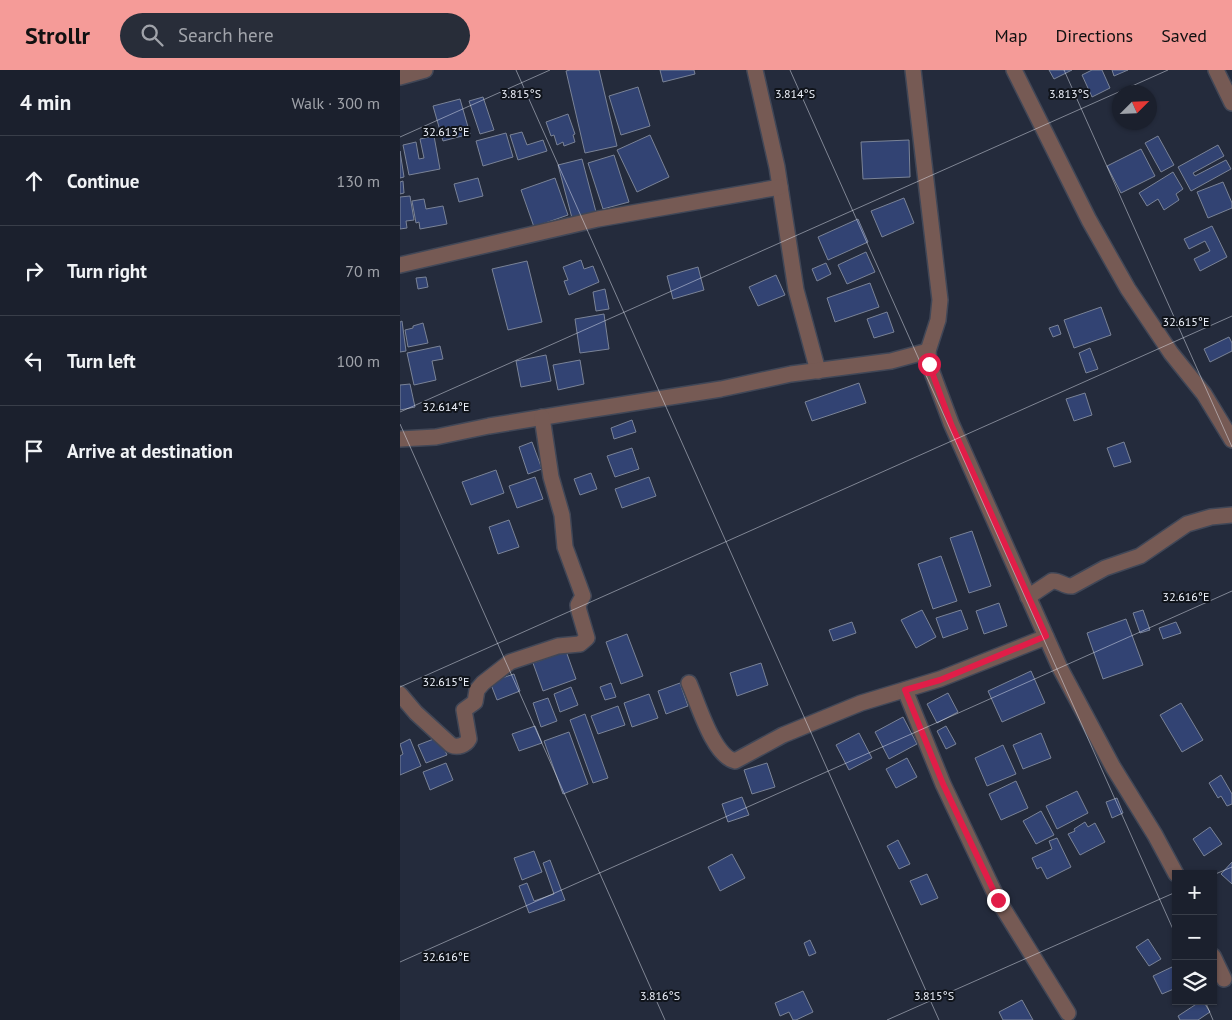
<!DOCTYPE html>
<html lang="en">
<head>
<meta charset="utf-8">
<style>
  :root { --surface:#1b202d; --page:#282d39; --text:#f1f3f6; --muted:#a0a3aa; --line:#393e49; --accent:#f59b98 }
  body { margin:0; font-family:"PT Sans",sans-serif; background:var(--page); color:var(--text) }
  .controls { position:absolute; right:15px; bottom:15px; display:grid; overflow:hidden; border-radius:0px; box-shadow:0 1px 4px #0004 }
  .controls button { width:45px; height:45px; display:grid; place-items:center; padding:0; border:0; border-bottom:1px solid var(--line); background:var(--surface); color:var(--text); font:25px sans-serif }
  .compass { position:absolute; left:712px; top:15px; width:45px; height:45px; border-radius:50%; background:var(--surface); box-shadow:0 1px 4px #0004; rotate:66deg }
  .stop { position:absolute; width:15px; height:15px; margin:-11px; border:4px solid #e11d48; border-radius:50%; background:#fff }
  .stop.end { background:#e11d48; border-color:#fff; box-shadow:0 1px 5px #0008 }
  .list { margin:0; padding:0; list-style:none }
  h2 { display:flex; justify-content:space-between; align-items:center; height:65px; margin:0; padding:0 20px; font-size:21px }
  h2 small { font-size:16px; font-weight:400; color:var(--muted) }
  .list li { display:grid; grid-template-columns:32px 1fr auto; gap:15px; align-items:center; box-sizing:border-box; height:90px; padding:0 20px; border-top:1px solid var(--line) }
  .list b { display:block; font-size:19px; white-space:nowrap }
  .list em { font-size:16px; font-style:normal; color:var(--muted) }
  .icon { flex:none; width:28px; height:28px; fill:none; stroke:currentColor; stroke-width:2; stroke-linecap:round; stroke-linejoin:round }
  .map { position:relative; flex:none; width:832px; height:950px; overflow:hidden }
  header { display:flex; align-items:center; gap:30px; box-sizing:border-box; height:70px; padding:0 25px; background:var(--accent); color:#111 }
  header strong { font-size:24px }
  nav { display:flex; gap:28px; margin-inline-start:auto; font-size:18px }
  .search { width:350px; height:45px; background:var(--page); display:flex; align-items:center; gap:12px; box-sizing:border-box; padding:0 18px; border-radius:28px; color:var(--muted); font-size:19px }
  main { display:flex }
  aside { flex:1; background:var(--surface) }
  .map>svg:first-child { display:block }
</style>
</head>
<body>
<header>
<strong>Strollr</strong>
<div class="search"><svg class="icon" aria-label="search" viewBox="0 0 24 24"><circle cx="10" cy="10" r="6"/><path d="M15 15l6 6"/></svg>Search here</div>
<nav><a>Map</a><a>Directions</a><a>Saved</a></nav>
</header>
<main>
<aside>
<h2>4 min<small>Walk · 300 m</small></h2>
<ul class="list">
<li><svg class="icon" aria-label="ahead" viewBox="0 0 24 24"><path d="M12 20V5M6 11l6-6 6 6"/></svg><div><b>Continue</b></div><em>130 m</em></li>
<li><svg class="icon" aria-label="right" viewBox="0 0 24 24"><path d="M7 20v-9h11M14 6l5 5-5 5"/></svg><div><b>Turn right</b></div><em>70 m</em></li>
<li><svg class="icon" aria-label="left" viewBox="0 0 24 24"><path d="M17 20v-9H6M10 6l-5 5 5 5"/></svg><div><b>Turn left</b></div><em>100 m</em></li>
<li><svg class="icon" aria-label="arrive" viewBox="0 0 24 24"><path d="M6 21V4h12l-3 4 3 4H6"/></svg><div><b>Arrive at destination</b></div></li>
</ul>
</aside>
<div class="map">
<svg width="832" height="950" viewBox="0 0 832 950">
  <rect width="100%" height="100%" fill="#242b3c"/>
  <g fill="#324373" stroke="#7a8397">
    <path d="M170 0H199L217 76 185 83 166 1Z"/>
    <path d="M260 0H294L295 4 263 12Z"/>
    <path d="M649 0H672L654 9Z"/>
    <path d="M692 0H702L710 18 692 27 682 5Z"/>
    <path d="M712 0H728L714 6Z"/>
    <path d="M238 17 250 56 221 65 209 26Z"/>
    <path d="M83 27 94 60 80 64 69 31Z"/>
    <path d="M60 29 70 64 43 71 33 36Z"/>
    <path d="M168 44 175 64 173 65 175 72 164 76 163 72 157 75 154 65 151 66 146 52Z"/>
    <path d="M122 62 127 75 143 70 147 81 118 90 110 65Z"/>
    <path d="M106 63 113 87 83 96 76 71Z"/>
    <path d="M250 65 269 107 237 122 217 80Z"/>
    <path d="M34 66 40 99 9 105 3 75 16 72 19 89 24 88 20 69Z"/>
    <path d="M758 66 774 95 761 102 745 73Z"/>
    <path d="M509 70 510 107 463 109 461 72Z"/>
    <path d="M818 75 824 86 793 103 795 106 826 90 831 99 791 121 778 97Z"/>
    <path d="M741 79 755 106 721 123 707 96Z"/>
    <path d="M0 81 4 107 0 108Z"/>
    <path d="M214 85 229 132 203 139 188 93Z"/>
    <path d="M182 89 196 142 172 148 158 95Z"/>
    <path d="M773 102 783 119 776 124 779 130 764 140 758 129 747 136 739 123Z"/>
    <path d="M78 108 83 126 59 132 54 114Z"/>
    <path d="M155 108 168 145 134 157 121 120Z"/>
    <path d="M3 111 4 123 0 124V112Z"/>
    <path d="M823 112 832 133V138L808 148 797 122Z"/>
    <path d="M10 126 14 150 6 151 7 158 0 159V127Z"/>
    <path d="M504 128 514 153 482 167 471 141Z"/>
    <path d="M24 129 26 139 43 136 47 154 20 159 19 152 16 153 12 131Z"/>
    <path d="M458 149 468 172 428 190 418 167Z"/>
    <path d="M812 156 827 187 800 201 794 189 810 181 805 171 789 179 784 169Z"/>
    <path d="M466 182 475 202 447 214 438 195Z"/>
    <path d="M181 190 184 199 193 196 199 212 169 225 164 211 168 210 163 197Z"/>
    <path d="M127 191 142 252 108 260 92 199Z"/>
    <path d="M426 193 431 204 417 211 412 199Z"/>
    <path d="M298 197 304 220 273 229 267 206Z"/>
    <path d="M376 205 385 225 358 236 349 217Z"/>
    <path d="M26 207 28 217 18 219 16 208Z"/>
    <path d="M470 213 479 237 435 252 427 228Z"/>
    <path d="M205 219 209 239 196 241 193 222Z"/>
    <path d="M701 237 711 265 674 278 664 250Z"/>
    <path d="M487 242 494 262 474 268 467 249Z"/>
    <path d="M204 244 209 279 180 283 175 249Z"/>
    <path d="M2 251 6 281 0 282V252Z"/>
    <path d="M23 253 28 273 8 277 5 260 13 258V256Z"/>
    <path d="M658 255 661 264 653 267 649 258Z"/>
    <path d="M829 267 832 273V281L810 292 804 279Z"/>
    <path d="M40 276 43 289 32 291 36 310 14 315 7 283Z"/>
    <path d="M690 278 698 299 686 303 679 283Z"/>
    <path d="M146 285 151 311 121 317 116 291Z"/>
    <path d="M180 290 184 314 158 320 153 295Z"/>
    <path d="M459 313 466 333 412 351 405 332Z"/>
    <path d="M10 314 15 337 0 340V315Z"/>
    <path d="M685 323 692 345 674 351 666 329Z"/>
    <path d="M232 350 236 362 214 369 211 358Z"/>
    <path d="M132 372 142 399 128 404 119 377Z"/>
    <path d="M724 372 731 392 714 397 707 378Z"/>
    <path d="M232 378 239 399 215 407 207 386Z"/>
    <path d="M96 400 104 423 71 435 62 412Z"/>
    <path d="M191 403 197 419 180 425 174 409Z"/>
    <path d="M135 407 143 429 117 438 109 416Z"/>
    <path d="M249 407 256 426 222 438 215 419Z"/>
    <path d="M109 450 119 477 98 484 89 457Z"/>
    <path d="M572 461 591 516 569 523 550 468Z"/>
    <path d="M541 486 557 531 533 539 518 494Z"/>
    <path d="M599 533 607 556 584 564 576 541Z"/>
    <path d="M522 540 536 567 516 578 501 550Z"/>
    <path d="M561 540 568 559 543 568 536 548Z"/>
    <path d="M743 540 750 560 740 563 733 543Z"/>
    <path d="M726 549 743 595 703 609 687 563Z"/>
    <path d="M452 552 456 563 433 571 429 560Z"/>
    <path d="M776 552 781 563 763 569 759 558Z"/>
    <path d="M227 564 243 606 221 614 206 572Z"/>
    <path d="M166 581 176 609 143 621 133 593Z"/>
    <path d="M361 593 368 615 337 626 330 603Z"/>
    <path d="M631 601 645 633 602 652 588 621Z"/>
    <path d="M114 604 120 621 97 630 90 612Z"/>
    <path d="M211 613 216 627 205 630 200 617Z"/>
    <path d="M280 613 288 636 266 644 258 621Z"/>
    <path d="M171 617 178 635 160 642 154 624Z"/>
    <path d="M548 623 558 642 537 653 527 634Z"/>
    <path d="M249 624 258 648 232 657 224 633Z"/>
    <path d="M148 628 157 651 141 657 133 633Z"/>
    <path d="M781 633 803 670 782 682 760 645Z"/>
    <path d="M218 636 225 655 198 664 191 646Z"/>
    <path d="M185 644 208 708 193 713 170 650Z"/>
    <path d="M503 647 517 674 489 689 475 662Z"/>
    <path d="M135 656 142 673 119 681 112 664Z"/>
    <path d="M546 656 556 674 546 679 537 661Z"/>
    <path d="M169 662 188 714 163 724 144 671Z"/>
    <path d="M459 663 472 688 449 700 436 675Z"/>
    <path d="M641 663 651 688 623 699 613 675Z"/>
    <path d="M39 667 47 685 26 693 18 675Z"/>
    <path d="M10 669 21 696 0 705V686L3 684 0 674Z"/>
    <path d="M603 675 616 704 587 716 575 688Z"/>
    <path d="M507 688 517 707 496 718 486 699Z"/>
    <path d="M46 693 53 710 30 720 23 702Z"/>
    <path d="M367 693 375 717 352 724 344 700Z"/>
    <path d="M821 705 832 724V734L827 736 821 726 818 728 809 713Z"/>
    <path d="M616 711 628 738 601 750 589 724Z"/>
    <path d="M677 721 688 743 657 759 646 736Z"/>
    <path d="M342 727 349 745 328 752 322 734Z"/>
    <path d="M717 728 723 743 712 748 706 732Z"/>
    <path d="M641 741 654 765 636 774 623 751Z"/>
    <path d="M685 752 688 757 695 753 705 772 680 785 668 764 675 761 674 759Z"/>
    <path d="M810 757 822 774 804 786 793 769Z"/>
    <path d="M657 768 671 797 647 809 641 797 637 799 632 788 652 779 649 771Z"/>
    <path d="M498 770 510 794 499 799 487 776Z"/>
    <path d="M134 781 142 802 122 810 114 788Z"/>
    <path d="M332 784 345 808 320 821 308 797Z"/>
    <path d="M150 790 165 830 129 843 119 816 127 813 134 831 154 824 143 793Z"/>
    <path d="M832 792V814L821 804Z"/>
    <path d="M527 804 538 828 521 835 510 811Z"/>
    <path d="M748 869 761 889 749 896 736 877Z"/>
    <path d="M410 870 416 883 409 886 404 873Z"/>
    <path d="M772 897 776 906V918L762 924 753 906Z"/>
    <path d="M403 921 413 942 396 950H393L389 942 380 946 375 933Z"/>
    <path d="M622 930 633 950H603L599 942Z"/>
    <path d="M801 931H803L810 942 798 950H780L778 946Z"/>
  </g>
  <g fill="none" stroke-linecap="round" stroke-linejoin="round">
    <defs>
      <g id="street">
        <path d="M355 0 377 97 396 220 418 301"/>
        <path d="M513 0 540 230 538 250 528 281 529 294 551 353 660 598 713 697 755 765 776 804"/>
        <path d="M614 0 689 150 728 219 771 283 804 324 832 370"/>
        <path d="M816 0 832 33"/>
        <path d="M0 7 25 0"/>
        <path d="M0 195 198 149 380 117"/>
        <path d="M0 369 36 367 89 356 169 343 321 319 391 304 491 291 528 281"/>
        <path d="M628 527 652 511C660 510 664 517 672 516L705 498 740 486 787 454 811 447 832 445"/>
        <path d="M289 613C298 633 313 686 335 691L383 665 461 633 540 609 646 567"/>
        <path d="M505 620 543 714 598 830 668 943"/>
        <path d="M0 624 16 643 51 675C58 678 66 675 69 669L64 640 75 632 77 620 83 613 110 592 158 576 180 574 187 568 179 541 178 535 183 526 165 477 162 445 151 407 142 347"/>
        <path d="M813 886 824 909"/>
      </g>
    </defs>
    <use href="#street" stroke="#414757" stroke-width="18"/>
    <use href="#street" stroke="#765a54" stroke-width="15"/>
  </g>
  <g fill="none" stroke-linecap="round" stroke-linejoin="round">
    <path stroke="#e11d48" stroke-width="6" d="M529 294 551 354 646 566 540 610 505 620 543 714 598 830"/>
  </g>
  <path fill="none" stroke="#f0f4fe" stroke-width="1" stroke-opacity="0.45" d="M116 0 539 950M390 0 776 866M664 0 832 377M0 67 150 0M0 342 768 0M0 354 265 950M0 617 832 246M813 805 832 797M0 892 832 521M805 931 813 950M487 950 776 822"/>
  <g font-size="12" text-anchor="middle" fill="#f0f4fe" stroke="#10141b" stroke-width="4" stroke-linejoin="round" paint-order="stroke">
    <text x="121" y="28">3.815°S</text>
    <text x="395" y="28">3.814°S</text>
    <text x="669" y="28">3.813°S</text>
    <text x="46" y="66">32.613°E</text>
    <text x="786" y="256">32.615°E</text>
    <text x="46" y="341">32.614°E</text>
    <text x="786" y="531">32.616°E</text>
    <text x="46" y="616">32.615°E</text>
    <text x="46" y="891">32.616°E</text>
    <text x="260" y="930">3.816°S</text>
    <text x="534" y="930">3.815°S</text>
  </g>
</svg>
<div class="controls">
<button>+</button>
<button>−</button>
<button><svg class="icon" aria-label="layers" viewBox="0 0 24 24"><path d="M12 4l9 5-9 5-9-5zM3 14l9 5 9-5"/></svg></button>
</div>
<svg class="compass" viewBox="-18 -18 36 36"><path d="M0-13l5 13h-10z" fill="#e53935"/><path d="M0 13l5-13h-10z" fill="#a0a3aa"/></svg>
<div class="stop" style="left:529px;top:294px"></div>
<div class="stop end" style="left:598px;top:830px"></div>
</div>
</main>
</body>
</html>
